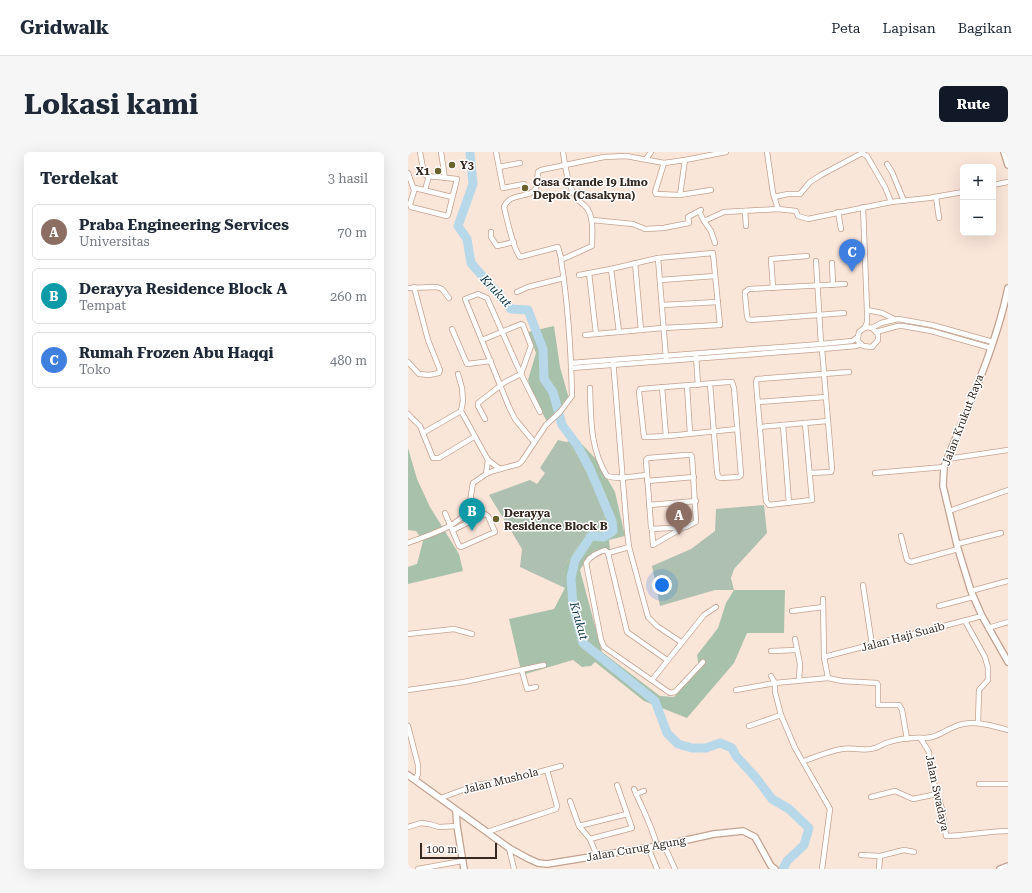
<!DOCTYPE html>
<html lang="id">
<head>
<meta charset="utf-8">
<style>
  :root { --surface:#fff; --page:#f6f6f7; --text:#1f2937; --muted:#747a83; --line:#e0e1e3; --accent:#111827 }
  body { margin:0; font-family:"Roboto Serif",serif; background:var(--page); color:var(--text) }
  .controls { position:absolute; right:12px; top:12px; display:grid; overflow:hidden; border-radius:6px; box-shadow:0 4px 16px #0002 }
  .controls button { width:36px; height:36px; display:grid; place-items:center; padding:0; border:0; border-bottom:1px solid var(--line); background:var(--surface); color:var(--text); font:20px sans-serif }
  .scale { position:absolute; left:12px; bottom:10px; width:77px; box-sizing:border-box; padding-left:4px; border:2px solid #362921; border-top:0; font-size:11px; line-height:14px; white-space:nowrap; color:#362921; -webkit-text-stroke:3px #fff; paint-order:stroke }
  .you { position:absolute; left:254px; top:433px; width:14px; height:14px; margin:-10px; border:3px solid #fff; border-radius:50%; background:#1a73e8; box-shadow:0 0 0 6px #1a73e833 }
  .badge { display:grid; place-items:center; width:26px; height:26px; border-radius:50%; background:var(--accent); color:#fff; font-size:13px; font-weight:700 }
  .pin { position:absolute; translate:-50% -33px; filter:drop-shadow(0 1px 2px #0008) }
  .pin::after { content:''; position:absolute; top:21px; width:14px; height:12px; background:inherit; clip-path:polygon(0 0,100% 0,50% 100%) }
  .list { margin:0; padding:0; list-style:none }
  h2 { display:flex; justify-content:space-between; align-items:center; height:52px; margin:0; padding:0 16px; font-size:17px }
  h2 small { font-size:13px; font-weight:400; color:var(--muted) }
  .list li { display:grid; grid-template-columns:26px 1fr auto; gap:12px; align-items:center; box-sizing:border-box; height:56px; margin:0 8px 8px; padding:0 8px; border:1px solid var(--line); border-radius:6px }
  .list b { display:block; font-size:15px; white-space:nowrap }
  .list p { margin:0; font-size:13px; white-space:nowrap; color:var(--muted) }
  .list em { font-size:13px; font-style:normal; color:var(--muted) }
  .map { position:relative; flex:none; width:600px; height:717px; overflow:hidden; border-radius:6px }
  header { display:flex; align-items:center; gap:24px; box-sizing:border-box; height:56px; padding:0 20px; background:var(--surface); border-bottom:1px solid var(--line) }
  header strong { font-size:19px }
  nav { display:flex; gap:22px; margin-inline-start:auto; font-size:14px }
  .intro { display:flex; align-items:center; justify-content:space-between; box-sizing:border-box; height:96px; padding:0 24px }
  h1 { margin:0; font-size:28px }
  .button { padding:10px 18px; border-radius:6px; background:var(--accent); color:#fff; font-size:14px; font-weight:700 }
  main { display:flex; gap:24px; padding:0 24px }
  aside { flex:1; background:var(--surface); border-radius:6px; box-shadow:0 4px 16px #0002 }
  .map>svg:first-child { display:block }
</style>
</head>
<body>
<header>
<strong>Gridwalk</strong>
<nav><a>Peta</a><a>Lapisan</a><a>Bagikan</a></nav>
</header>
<div class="intro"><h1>Lokasi kami</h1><a class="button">Rute</a></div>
<main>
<aside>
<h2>Terdekat<small>3 hasil</small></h2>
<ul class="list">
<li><span class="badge" style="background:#8d6e63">A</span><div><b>Praba Engineering Services</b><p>Universitas</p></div><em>70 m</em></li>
<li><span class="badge" style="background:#0f9aa8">B</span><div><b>Derayya Residence Block A</b><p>Tempat</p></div><em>260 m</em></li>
<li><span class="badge" style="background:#3f7fe0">C</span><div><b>Rumah Frozen Abu Haqqi</b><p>Toko</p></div><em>480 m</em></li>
</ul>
</aside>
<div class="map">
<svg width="600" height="717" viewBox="0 0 600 717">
  <rect width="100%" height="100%" fill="#fae5d9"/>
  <g fill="#aec0b0">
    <path d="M150 288 158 290 174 308 196 361 199 382 170 394 157 413V436L112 415 114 397 81 343 122 328 129 332 137 321 132 316Z"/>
    <path d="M356 353 359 381 326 417 323 426 326 438H307L252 454 244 414 283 397 307 379 308 357Z"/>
  </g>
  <g fill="#a8c1ab">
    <path d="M146 174 152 215 161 247 139 270 123 238 120 228 128 201 120 180Z"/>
    <path d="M169 287 188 307 207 340 217 384 201 388 202 398C186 401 181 403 172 418L194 500 252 544 266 545 291 516 289 503 310 476 318 451 326 438H377L376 481H339L326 511 279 566 236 549 187 510 183 514 174 515 165 508 114 523 101 467 146 457 157 436V413L170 394 199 381 196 361 174 308 158 290Z"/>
    <path d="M0 296 9 327 22 355 51 402 55 419 0 432V415L9 412 15 389 8 379 0 378Z"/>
  </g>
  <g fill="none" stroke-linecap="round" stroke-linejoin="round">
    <path stroke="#b7d8e9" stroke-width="9" d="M62 0 65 32 50 74 59 87 63 111 103 157 120 158 135 197 136 227 145 240 154 273 169 293 182 317 204 369 205 379 196 385 183 384 167 408 163 426 165 454 175 491 247 549 259 581 270 592 284 596H298L312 591 324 596 328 604 349 627 364 647 381 657 401 676 396 693 379 709 375 717"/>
    <defs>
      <g id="minor">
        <path d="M12 0 16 22 19 24 49 27 40 63 39 64 3 55 2 52 7 36 44 45"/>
        <path d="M33 0 37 26"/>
        <path d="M88 0 95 36 116 32"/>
        <path d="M359 0 365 41 370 57"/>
        <path d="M238 7 243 0"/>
        <path d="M256 11 247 40 248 42 272 43 303 38"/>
        <path d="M479 12 484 20 496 49"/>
        <path d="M91 15 112 11"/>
        <path d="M0 21 6 38"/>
        <path d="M585 33 600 30"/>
        <path d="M17 38 21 24"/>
        <path d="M272 43 277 8"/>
        <path d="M366 45 380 42H392L402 30 413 23 454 1 459 4 477 35 483 50"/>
        <path d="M528 45 531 66"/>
        <path d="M455 55 459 158V170L457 175"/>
        <path d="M291 59 296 69 316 60 370 57 388 59 390 64 400 67 483 50 521 46 555 40"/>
        <path d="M337 59 338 74"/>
        <path d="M430 60 433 77"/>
        <path d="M184 68 225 72 237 77 255 76 281 71 280 65 293 58"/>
        <path d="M296 69 303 79 307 91"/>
        <path d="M83 80V85L89 94 106 90"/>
        <path d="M153 106 150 95 112 105C105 97 99 67 96 55 101 40 123 47 128 36 130 32 129 25 130 20L133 18 196 5 218 4 256 11 277 8 318 0"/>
        <path d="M250 106 258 206"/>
        <path d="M408 109 413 192"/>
        <path d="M227 111 233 178"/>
        <path d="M424 111 425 133"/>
        <path d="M181 121 188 182"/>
        <path d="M171 123 203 117"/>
        <path d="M252 128 307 124"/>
        <path d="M0 136 29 135 34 137 41 146"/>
        <path d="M365 136 363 107 399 104"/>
        <path d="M109 140 120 135 156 126"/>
        <path d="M254 153 310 150"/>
        <path d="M459 158 474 161 486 167"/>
        <path d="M436 161 343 168 340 167 339 164 337 143V140L341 137 437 132"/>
        <path d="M464 176 470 182V188L464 195 455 194 450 189V185L451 180 455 177 459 175 464 176 473 171 490 167 524 173 585 190"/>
        <path d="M44 177 59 212 83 209"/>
        <path d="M468 180 490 174H495L523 179 583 196"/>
        <path d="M177 183 255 176 312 173 305 101 250 106 203 117 211 180"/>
        <path d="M74 188 113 172 115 173 123 194 113 222 97 230 70 251V254L77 267"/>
        <path d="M288 204 290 233"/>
        <path d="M205 208 219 379 221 395 240 465 249 474 273 490"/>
        <path d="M0 210 11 222 21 223 31 221 32 218 20 188 6 135"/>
        <path d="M163 211 413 192 444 189 450 185"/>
        <path d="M163 216 414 197 448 194 453 192"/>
        <path d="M50 222 54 236 55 249 53 259 80 308 92 317"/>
        <path d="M302 232 309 319 310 325 313 326 331 325 333 323 326 236 324 230H320L232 237 231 240 236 285C247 285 259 284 270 283 290 281 309 279 329 277"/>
        <path d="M279 234 282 281"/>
        <path d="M254 235 258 284"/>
        <path d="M182 236C183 268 182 296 199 324 211 328 226 324 238 323"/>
        <path d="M350 250 418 245"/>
        <path d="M0 262 12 274 25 306H31L66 285"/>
        <path d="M397 271 404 348 361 353 358 349 348 230 349 227 441 220"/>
        <path d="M375 273 381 351"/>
        <path d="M352 275 420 269"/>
        <path d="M15 281 53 259"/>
        <path d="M126 290 107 267 101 255 57 147 70 142 79 146 113 222 132 260"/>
        <path d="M278 303H283L284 305 288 370 278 375 244 377 243 375 238 308 240 306Z"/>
        <path d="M539 307 600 298"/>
        <path d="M402 321 423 320 424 317 414 197"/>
        <path d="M467 321 536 315"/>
        <path d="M78 322 80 308"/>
        <path d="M239 329 286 325"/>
        <path d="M241 353 288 349"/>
        <path d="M541 359 600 338"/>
        <path d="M37 361 51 394 53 395 87 380 80 364 77 362 45 378"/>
        <path d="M244 377 245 393 276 375"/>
        <path d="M493 384 499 408 503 410 550 397"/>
        <path d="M0 391C17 384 50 375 59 359 63 351 63 340 65 331L78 322 85 319 111 312 114 309 138 273 152 260 164 244C163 199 160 152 153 108L184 94C184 83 186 68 180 58 178 53 172 51 169 47 160 35 157 15 155 0"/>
        <path d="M549 392 593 381"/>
        <path d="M200 401 221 395"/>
        <path d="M455 433 464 493"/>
        <path d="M563 439 600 429"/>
        <path d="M531 454 565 445"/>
        <path d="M384 459 415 455"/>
        <path d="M557 469 577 505 580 516V528L571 538 570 571"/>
        <path d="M580 476 600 470"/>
        <path d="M0 482 46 477 64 482"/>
        <path d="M387 487 392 512 391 528"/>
        <path d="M363 499 388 498"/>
        <path d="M416 505 574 464"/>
        <path d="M259 508 219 480 200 401 197 398C189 401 182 404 178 411L193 488 196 495 262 541 267 540 295 510"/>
        <path d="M114 519 119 537 128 535"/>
        <path d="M420 526 434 529 469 531 470 533V553H491L494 558 499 587"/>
        <path d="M244 528 296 463 308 455"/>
        <path d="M0 538 56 530 136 513"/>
        <path d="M328 538 367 531 363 524"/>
        <path d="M0 574 10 613V622L7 628"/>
        <path d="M341 574 373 563"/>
        <path d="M513 587 521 600 522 618 534 657 538 684C559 684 579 679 600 679"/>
        <path d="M396 609C408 605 421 599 434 597 445 595 456 600 467 596 471 595 475 592 478 591 487 588 497 586 506 586 512 585 517 587 524 585 532 583 538 578 546 575 564 567 582 573 600 578"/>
        <path d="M571 632H600"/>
        <path d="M226 637C234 656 244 674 249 694"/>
        <path d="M228 642 236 639"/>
        <path d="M463 645 487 639 505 647 529 642"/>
        <path d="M33 646 68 633 102 628 153 614"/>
        <path d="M162 649 171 674 182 687 224 676 209 633"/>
        <path d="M171 674 219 662"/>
        <path d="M0 675 13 671 21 672 31 675 49 674"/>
        <path d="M79 680 148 657 149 654 139 618"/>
        <path d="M182 687 189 704"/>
        <path d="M256 693 267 717"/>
        <path d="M240 695 249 717"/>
        <path d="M101 696 106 717"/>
        <path d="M453 703 472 704"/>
        <path d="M10 717 54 709"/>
        <path d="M414 717 422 657 387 596 373 563 367 540V531L420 526 416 505 415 447"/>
        <path d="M471 717 472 704 496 698 506 700"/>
      </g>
      <g id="tertiary">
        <path d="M596 0 600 13"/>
        <path d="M600 136C587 198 559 257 536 315L535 334 550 397 563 439 574 464 600 510"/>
        <path d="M0 623 101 696 119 706 130 711 139 712 256 693 306 682 335 679 347 685 363 714 367 717"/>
        <path d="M48 659 49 674 56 717"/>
        <path d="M592 717 600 714"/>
      </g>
    </defs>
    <use href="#minor" stroke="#c3a28f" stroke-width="6"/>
    <use href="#tertiary" stroke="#c3a28f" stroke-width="8"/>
    <use href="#minor" stroke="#fff" stroke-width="4.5"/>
    <use href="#tertiary" stroke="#fff" stroke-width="5.5"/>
  </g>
  <g fill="#6a612d" stroke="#fff" stroke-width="1.5">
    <circle cx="44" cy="13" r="4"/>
    <circle cx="30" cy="19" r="4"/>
    <circle cx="117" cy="36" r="4"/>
    <circle cx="88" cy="367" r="4"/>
  </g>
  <g text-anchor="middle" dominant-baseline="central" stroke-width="3" stroke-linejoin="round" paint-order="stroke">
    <g font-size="11" font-weight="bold" fill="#362921" stroke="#fff" text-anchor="start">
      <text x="52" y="13">Y3</text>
      <text x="22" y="19" text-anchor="end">X1</text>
      <text x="125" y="30">Casa Grande I9 Limo<tspan x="125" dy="13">Depok (Casakyna)</tspan></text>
      <text x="96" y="361">Derayya<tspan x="96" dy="13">Residence Block B</tspan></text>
    </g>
    <g font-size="11" fill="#362921" stroke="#fff">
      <text transform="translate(555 268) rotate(-69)">Jalan Krukut Raya</text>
      <text transform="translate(495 485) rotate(-15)">Jalan Haji Suaib</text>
      <text transform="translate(93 629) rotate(-14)">Jalan Mushola</text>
      <text transform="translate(529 641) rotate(78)">Jalan Swadaya</text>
      <text transform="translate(228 697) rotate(-10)">Jalan Curug Agung</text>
    </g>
    <g font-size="12" font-style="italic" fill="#083648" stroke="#fff">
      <text transform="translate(88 139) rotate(47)">Krukut</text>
      <text transform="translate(171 469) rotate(74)">Krukut</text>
    </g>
  </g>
</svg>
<div class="controls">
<button>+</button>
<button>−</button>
</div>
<div class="scale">100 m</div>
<div class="you"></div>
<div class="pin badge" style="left:271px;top:383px;background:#8d6e63">A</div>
<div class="pin badge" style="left:64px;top:379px;background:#0f9aa8">B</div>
<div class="pin badge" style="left:444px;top:120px;background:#3f7fe0">C</div>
</div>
</main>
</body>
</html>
